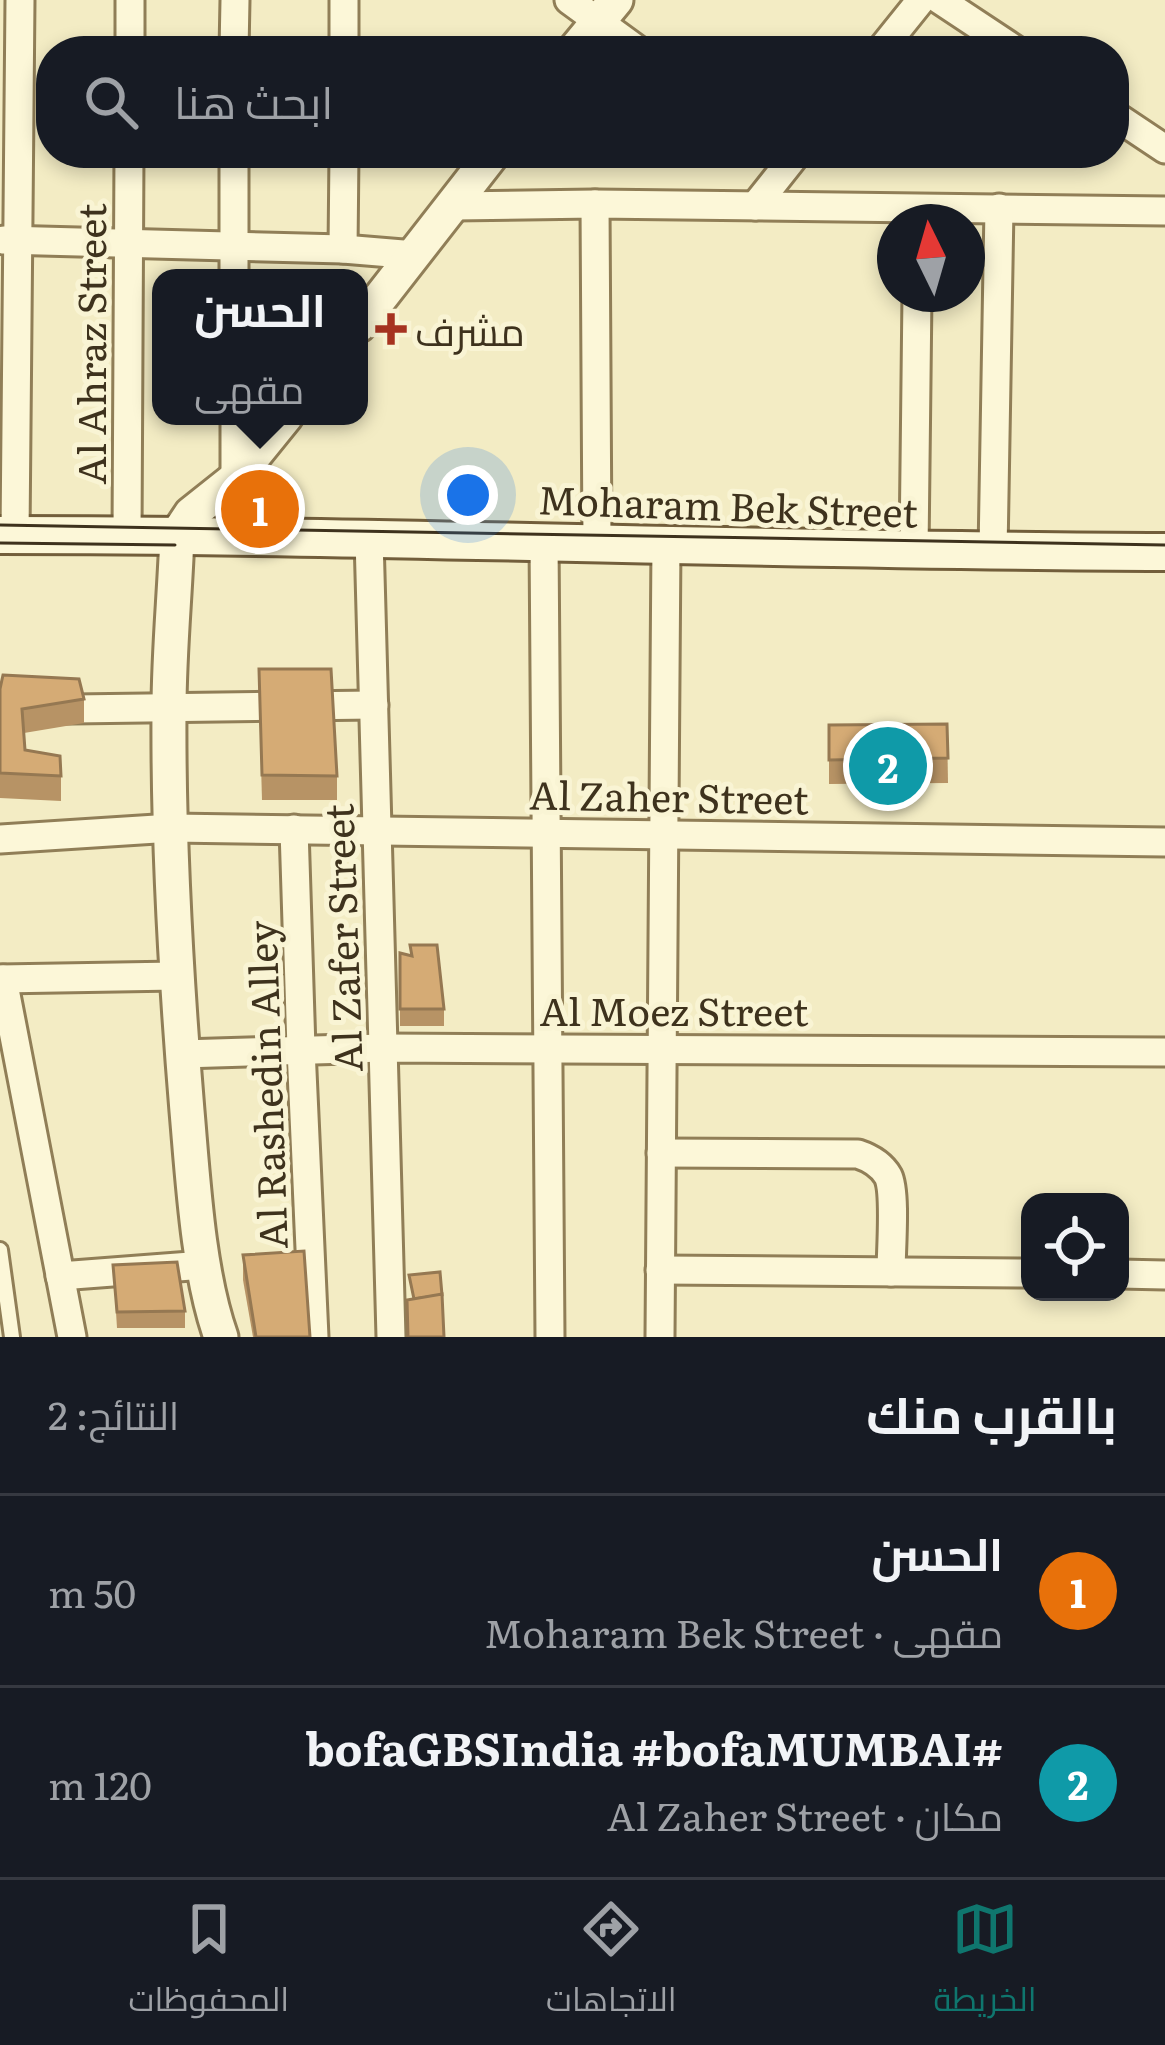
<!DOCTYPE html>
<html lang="ar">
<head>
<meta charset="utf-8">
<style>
  :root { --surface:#171b24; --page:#20242c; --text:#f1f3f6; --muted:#9ea1a6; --line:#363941; --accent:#0f766e }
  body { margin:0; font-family:Literata,Cairo,serif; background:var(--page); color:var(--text); direction:rtl }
  .controls { position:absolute; right:36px; bottom:36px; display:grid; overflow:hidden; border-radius:24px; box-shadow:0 6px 18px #0003 }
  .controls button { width:108px; height:108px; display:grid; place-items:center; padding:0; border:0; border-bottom:3px solid var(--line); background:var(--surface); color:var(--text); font:60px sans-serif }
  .compass { position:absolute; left:877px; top:204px; width:108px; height:108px; border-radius:50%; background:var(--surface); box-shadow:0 6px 18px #0003; rotate:355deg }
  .you { position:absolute; left:468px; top:495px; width:42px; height:42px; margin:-30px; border:9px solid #fff; border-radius:50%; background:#1a73e8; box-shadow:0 0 0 18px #1a73e833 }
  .badge { display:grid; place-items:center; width:78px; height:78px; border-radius:50%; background:var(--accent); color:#fff; font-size:39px; font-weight:700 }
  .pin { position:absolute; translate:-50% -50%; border:6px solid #fff; box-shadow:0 3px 12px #0006 }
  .popup { position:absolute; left:152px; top:269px; width:216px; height:156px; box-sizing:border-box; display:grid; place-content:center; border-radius:24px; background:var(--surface); filter:drop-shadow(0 3px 9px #0005); font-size:39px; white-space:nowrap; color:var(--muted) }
  .popup b { font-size:45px; color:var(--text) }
  .popup::after { content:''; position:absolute; left:50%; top:100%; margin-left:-24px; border:24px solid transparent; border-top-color:var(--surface) }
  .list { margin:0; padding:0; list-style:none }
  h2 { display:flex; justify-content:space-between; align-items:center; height:156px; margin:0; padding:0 48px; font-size:51px }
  h2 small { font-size:39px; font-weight:400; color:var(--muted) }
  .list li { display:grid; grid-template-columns:78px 1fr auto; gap:36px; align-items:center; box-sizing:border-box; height:192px; padding:0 48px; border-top:3px solid var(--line) }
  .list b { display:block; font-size:45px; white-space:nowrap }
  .list p { margin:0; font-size:39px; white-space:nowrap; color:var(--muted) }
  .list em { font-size:39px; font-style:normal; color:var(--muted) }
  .icon { flex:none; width:66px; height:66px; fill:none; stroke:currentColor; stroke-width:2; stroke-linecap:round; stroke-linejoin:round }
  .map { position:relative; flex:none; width:1165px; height:1337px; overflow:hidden; direction:ltr }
  .search { position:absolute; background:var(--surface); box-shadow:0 6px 18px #0003; left:36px; right:36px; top:36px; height:132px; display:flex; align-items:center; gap:30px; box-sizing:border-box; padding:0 42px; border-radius:48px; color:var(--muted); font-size:45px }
  .sheet { height:540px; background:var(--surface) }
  nav { display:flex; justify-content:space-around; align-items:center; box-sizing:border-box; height:168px; border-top:3px solid var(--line); background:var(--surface); font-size:33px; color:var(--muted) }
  nav a { display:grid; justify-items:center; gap:6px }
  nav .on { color:var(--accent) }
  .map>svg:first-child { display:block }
</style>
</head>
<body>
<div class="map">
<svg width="1165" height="1337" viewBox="0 0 1165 1337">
  <rect width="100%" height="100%" fill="#f3ecc4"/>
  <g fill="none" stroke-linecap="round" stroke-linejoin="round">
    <defs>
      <path id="service" d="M0 1250 12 1337"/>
      <g id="minor">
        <path d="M569 0 639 51"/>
        <path d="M940 0 1017 51"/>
        <path d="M130 51V0"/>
        <path d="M234 51 235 0"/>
        <path d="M344 51V0"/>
        <path d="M880 51 921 0"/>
        <path d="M1114 115 1165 149"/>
        <path d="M595 204 597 543"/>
        <path d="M454 206 595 204 1165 211"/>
        <path d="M755 206 797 153"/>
        <path d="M4 240 343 249 415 255"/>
        <path d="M343 249 344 153"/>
        <path d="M234 278V153"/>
        <path d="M235 416V479"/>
        <path d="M15 535 20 0"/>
        <path d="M127 536 129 153"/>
        <path d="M369 538 391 1337"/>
        <path d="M544 540 550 1337"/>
        <path d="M914 551 917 294"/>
        <path d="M993 552 999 208"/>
        <path d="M0 710 374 705"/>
        <path d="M294 829 301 1049 314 1337"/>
        <path d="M0 839 172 828 1165 842"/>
        <path d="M0 979 176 976"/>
        <path d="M3 979 72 1337"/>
        <path d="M182 1054 383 1048 1165 1052"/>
        <path d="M661 1153 858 1154C870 1158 881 1164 888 1176 896 1192 891 1251 891 1272"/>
        <path d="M660 1270 1030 1273"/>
        <path d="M1120 1274 1165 1275"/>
        <path d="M60 1276 204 1265"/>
        <path d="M660 1337 666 544"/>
      </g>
      <g id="tertiary">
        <path d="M574 51 616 0"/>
        <path d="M359 325 493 153"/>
        <path d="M221 1337C198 1273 193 1180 187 1111 176 978 168 843 169 709 169 651 175 593 177 535L191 514 235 479 286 416"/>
      </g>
      <path id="secondary" d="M0 535C388 535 777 551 1165 552"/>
    </defs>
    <use href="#service" stroke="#907e57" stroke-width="20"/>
    <use href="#minor" stroke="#907e57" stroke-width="33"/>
    <use href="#tertiary" stroke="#907e57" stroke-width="39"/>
    <use href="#secondary" stroke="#725e3b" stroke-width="42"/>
    <use href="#service" stroke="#fcf7d8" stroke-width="14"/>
    <use href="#minor" stroke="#fcf7d8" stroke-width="27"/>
    <use href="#tertiary" stroke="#fcf7d8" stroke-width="33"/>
    <use href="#secondary" stroke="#fcf7d8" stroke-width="36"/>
    <g stroke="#3e321d" stroke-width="3">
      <path d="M0 525 1165 545"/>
      <path d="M0 543 175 545"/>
    </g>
  </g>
  <g fill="#b79365">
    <path d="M0 689 84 699V723L24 733 25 750 61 776V801L0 798Z"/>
    <path d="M259 693 337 776V800H262Z"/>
    <path d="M947 724 948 783 829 784V725Z"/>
    <path d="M410 945 444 1009V1026H400V953L410 955Z"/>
    <path d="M243 1255 310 1337H253L243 1280Z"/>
    <path d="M113 1265 185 1311V1328H117Z"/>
  </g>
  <g fill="#d5ab75" stroke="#957852" stroke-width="3">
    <path d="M259 669H331L337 776 262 775Z"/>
    <path d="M3 675 79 679 84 699 22 709 25 750 60 756 61 776 0 773V689Z"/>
    <path d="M947 724 948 758 829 760V725Z"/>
    <path d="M410 945H437L444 1009H400V953L412 956Z"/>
    <path d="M304 1251 310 1337H256L243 1255Z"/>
    <path d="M177 1262 185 1311 117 1312 113 1265Z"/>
    <path d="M440 1272 442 1295 414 1299 409 1275Z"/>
    <path d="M442 1294 444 1337H408L407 1300Z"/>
  </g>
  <path fill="#a63320" stroke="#f9f4d4" stroke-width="4.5" d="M385 311h12v12h12v12h-12v12h-12v-12h-12v-12h12z"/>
  <g text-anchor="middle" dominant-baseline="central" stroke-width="10" stroke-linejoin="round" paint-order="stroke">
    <g font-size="39" fill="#3e321d" stroke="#f9f4d4" text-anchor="start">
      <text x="415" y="329">مشرف</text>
    </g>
    <g font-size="39" fill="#3e321d" stroke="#f9f4d4">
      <text transform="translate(89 344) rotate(-90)">Al Ahraz Street</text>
      <text transform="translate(728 504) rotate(2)">Moharam Bek Street</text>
      <text transform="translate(669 795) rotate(1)">Al Zaher Street</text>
      <text transform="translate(341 938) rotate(-92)">Al Zafer Street</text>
      <text x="674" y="1009">Al Moez Street</text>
      <text transform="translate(265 1085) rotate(-92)">Al Rashedin Alley</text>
    </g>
  </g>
</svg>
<div class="controls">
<button><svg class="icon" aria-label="locate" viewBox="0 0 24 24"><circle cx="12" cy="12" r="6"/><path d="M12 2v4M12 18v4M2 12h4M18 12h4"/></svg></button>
</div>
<svg class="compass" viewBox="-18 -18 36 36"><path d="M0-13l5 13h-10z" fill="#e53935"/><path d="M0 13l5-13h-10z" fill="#9ea1a6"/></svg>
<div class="you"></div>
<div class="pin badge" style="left:260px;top:509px;background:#e8710a">1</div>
<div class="popup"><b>الحسن</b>مقهى</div>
<div class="pin badge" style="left:888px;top:766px;background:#0f9aa8">2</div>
<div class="search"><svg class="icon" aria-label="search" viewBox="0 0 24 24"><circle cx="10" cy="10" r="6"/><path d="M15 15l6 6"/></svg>ابحث هنا</div>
</div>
<section class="sheet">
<h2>بالقرب منك<small>النتائج: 2</small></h2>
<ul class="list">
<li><span class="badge" style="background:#e8710a">1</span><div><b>الحسن</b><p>مقهى · Moharam Bek Street</p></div><em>50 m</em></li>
<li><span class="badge" style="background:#0f9aa8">2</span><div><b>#bofaGBSIndia #bofaMUMBAI</b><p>مكان · Al Zaher Street</p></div><em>120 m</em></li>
</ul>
</section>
<nav>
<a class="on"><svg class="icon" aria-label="map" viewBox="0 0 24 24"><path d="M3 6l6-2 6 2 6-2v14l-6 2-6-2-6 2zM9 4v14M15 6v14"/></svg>الخريطة</a>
<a><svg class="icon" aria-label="directions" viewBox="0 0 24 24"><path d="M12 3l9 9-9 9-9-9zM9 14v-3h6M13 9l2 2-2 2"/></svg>الاتجاهات</a>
<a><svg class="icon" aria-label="saved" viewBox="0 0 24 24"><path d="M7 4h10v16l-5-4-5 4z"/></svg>المحفوظات</a>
</nav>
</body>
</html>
